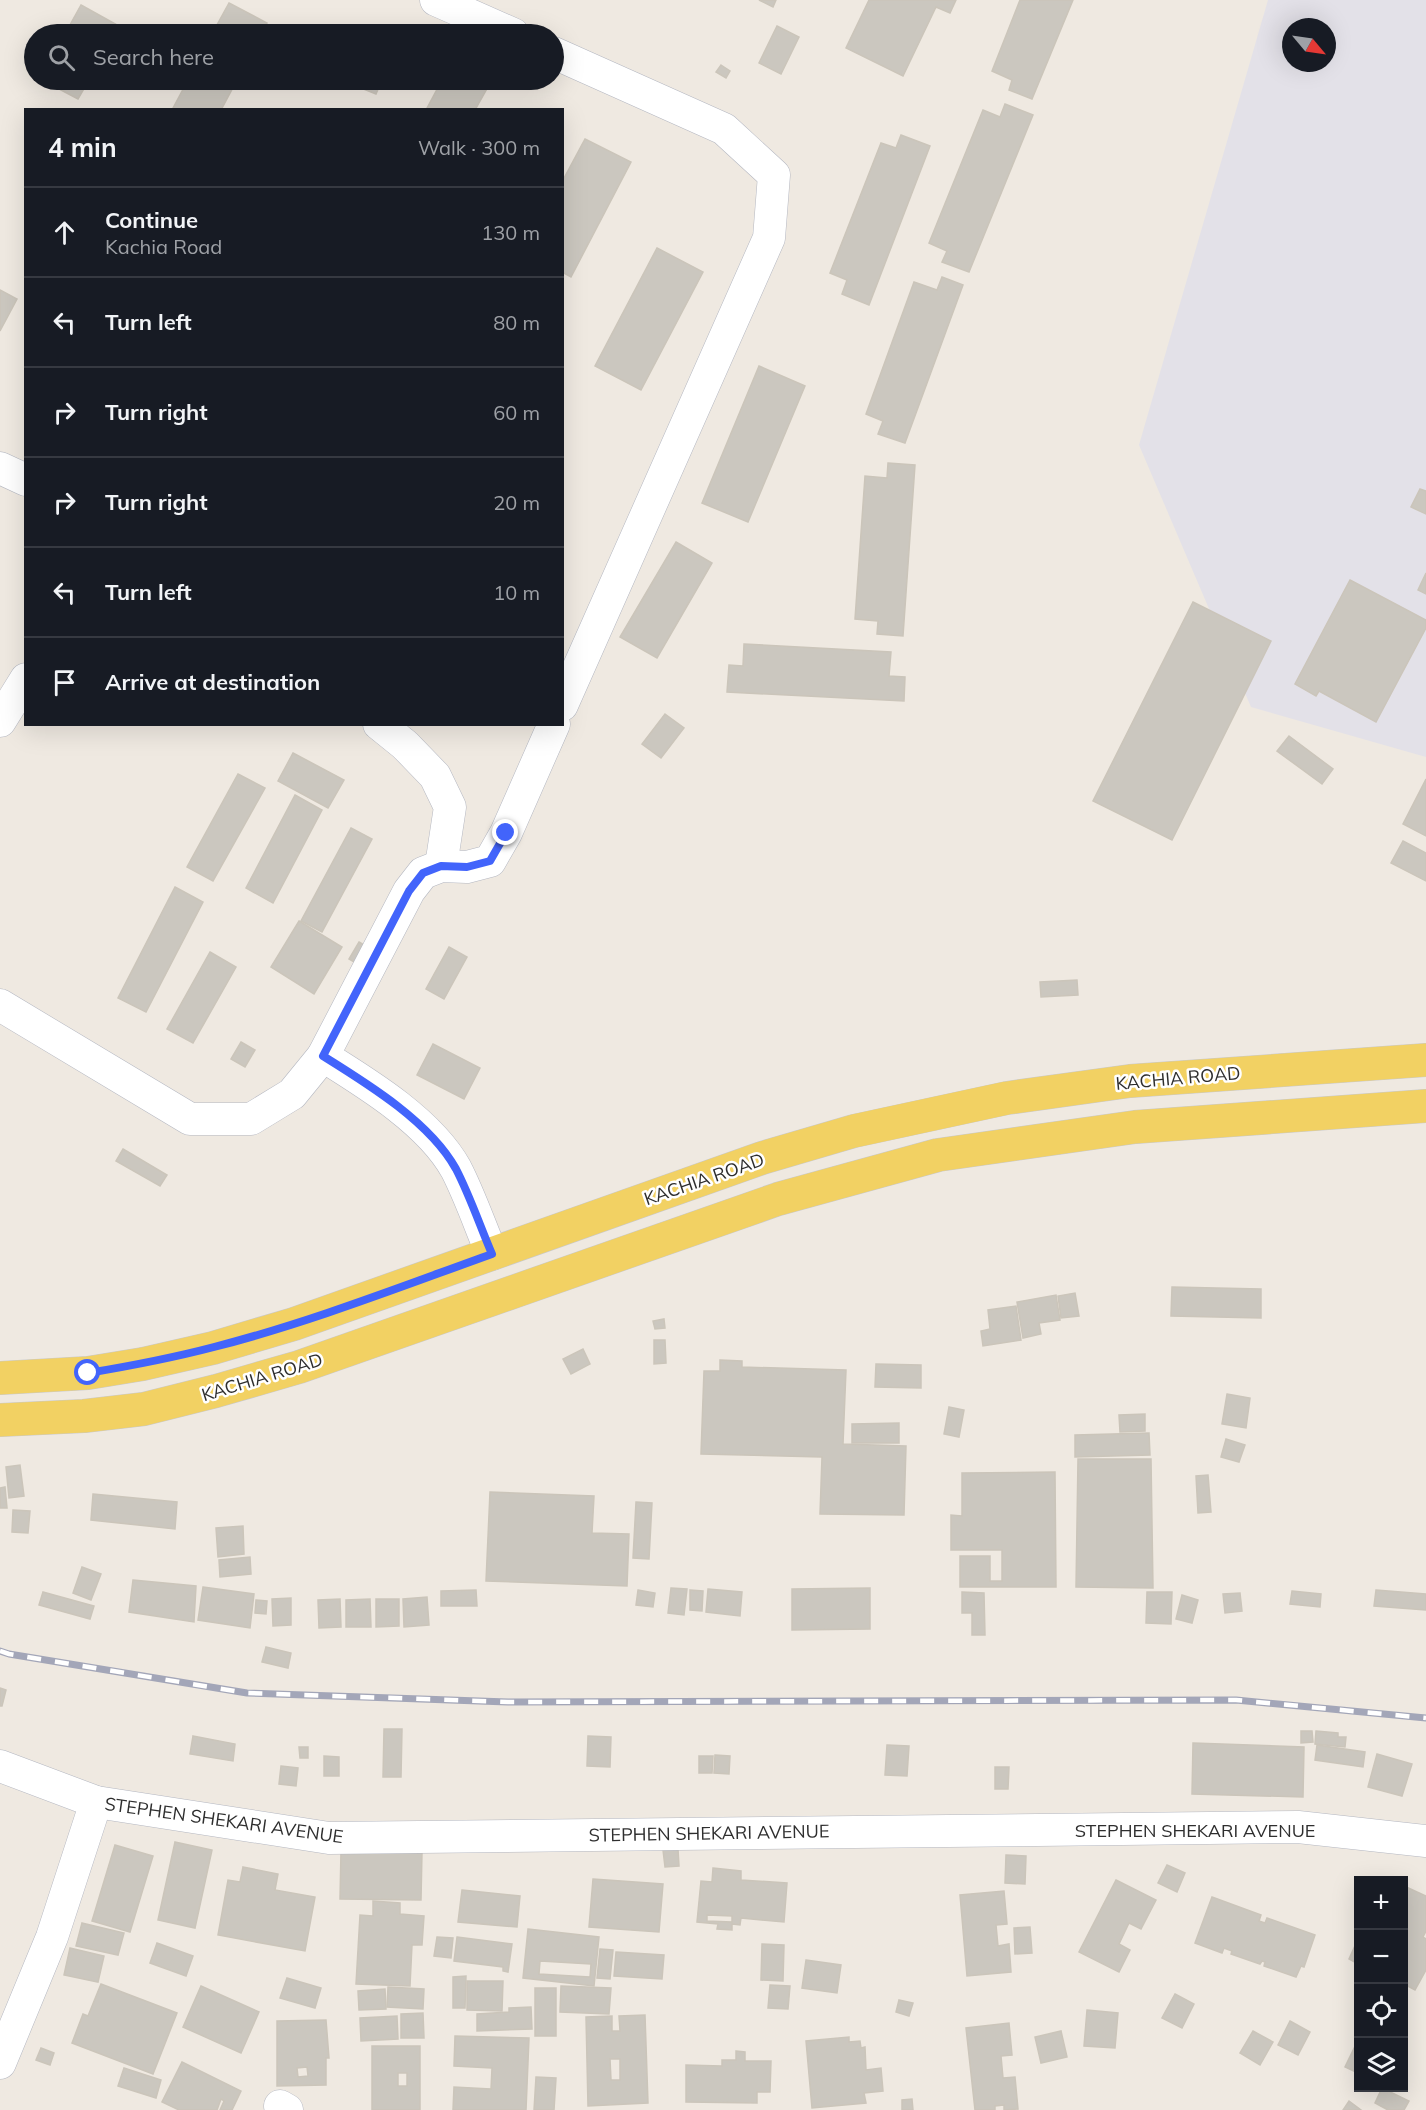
<!DOCTYPE html>
<html lang="en">
<head>
<meta charset="utf-8">
<style>
  :root { --surface:#171b24; --page:#242831; --text:#f1f3f6; --muted:#9ea1a6; --line:#363941 }
  body { margin:0; font-family:Mulish,sans-serif; background:var(--page); color:var(--text) }
  .controls { position:absolute; right:18px; bottom:18px; display:grid; overflow:hidden; border-radius:0px; box-shadow:0 6px 24px #0002 }
  .controls button { width:54px; height:54px; display:grid; place-items:center; padding:0; border:0; border-bottom:2px solid var(--line); background:var(--surface); color:var(--text); font:30px sans-serif }
  .compass { position:absolute; left:1282px; top:18px; width:54px; height:54px; border-radius:50%; background:var(--surface); box-shadow:0 6px 24px #0002; rotate:119deg }
  .stop { position:absolute; width:18px; height:18px; margin:-14px; border:4px solid #4264fb; border-radius:50%; background:#fff }
  .stop.end { background:#4264fb; border-color:#fff; box-shadow:0 2px 6px #0008 }
  .list { margin:0; padding:0; list-style:none }
  h2 { display:flex; justify-content:space-between; align-items:center; height:78px; margin:0; padding:0 24px; font-size:26px }
  h2 small { font-size:20px; font-weight:400; color:var(--muted) }
  .list li { display:grid; grid-template-columns:39px 1fr auto; gap:18px; align-items:center; box-sizing:border-box; height:90px; padding:0 24px; border-top:2px solid var(--line) }
  .list b { display:block; font-size:22px; white-space:nowrap }
  .list p { margin:0; font-size:20px; white-space:nowrap; color:var(--muted) }
  .list em { font-size:20px; font-style:normal; color:var(--muted) }
  .icon { flex:none; width:33px; height:33px; fill:none; stroke:currentColor; stroke-width:2; stroke-linecap:round; stroke-linejoin:round }
  .map { position:relative; flex:none; width:1426px; height:2110px; overflow:hidden }
  .search { position:absolute; background:var(--surface); box-shadow:0 6px 24px #0002; left:24px; top:24px; width:540px; height:66px; display:flex; align-items:center; gap:15px; box-sizing:border-box; padding:0 21px; border-radius:33px; color:var(--muted); font-size:22px }
  .panel { position:absolute; background:var(--surface); box-shadow:0 6px 24px #0002; left:24px; top:108px; width:540px; height:618px; border-radius:0px }
  .map>svg:first-child { display:block }
</style>
</head>
<body>
<div class="map">
<svg width="1426" height="2110" viewBox="0 0 1426 2110">
  <rect width="100%" height="100%" fill="#efe9e1"/>
  <path fill="#e3e1e8" fill-rule="evenodd" d="M1268 0H1426V757L1251 707 1139 445ZM1291 27H1327V63H1291Z"/>
  <g fill="#cbc7bf" stroke="#cbc5ba" stroke-width="1.5" fill-rule="evenodd">
    <path d="M759 0H776L773 7Z"/>
    <path d="M869 0H956L950 13 936 7 903 76 846 48Z"/>
    <path d="M1020 0H1073L1032 99 1009 90 1012 80 992 71Z"/>
    <path d="M229 3 267 23 261 34H212Z"/>
    <path d="M81 5 119 26 114 34H65Z"/>
    <path d="M777 26 799 37 781 74 759 63Z"/>
    <path d="M721 65 730 71 726 78 716 72Z"/>
    <path d="M42 80H89L78 99Z"/>
    <path d="M188 80H237L221 110H172Z"/>
    <path d="M341 80H382L376 94Z"/>
    <path d="M442 80H479L489 85 475 110H426Z"/>
    <path d="M1005 104 1033 115 969 272 942 262 947 251 929 243 983 110 1000 117Z"/>
    <path d="M901 135 930 146 869 305 842 294 847 280 830 273 881 143 896 148Z"/>
    <path d="M585 139 631 162 571 277 562 272V182Z"/>
    <path d="M657 248 703 272 641 390 595 366Z"/>
    <path d="M942 277 963 285 905 443 878 434 883 421 866 414 914 282 937 290Z"/>
    <path d="M0 290 17 299 0 331Z"/>
    <path d="M759 366 805 386 748 522 702 503Z"/>
    <path d="M888 463 915 465 903 636 877 634 878 621 855 619 865 476 887 478Z"/>
    <path d="M1420 489 1426 491V514L1411 507Z"/>
    <path d="M676 542 712 563 657 658 620 637Z"/>
    <path d="M1426 573V594L1418 590Z"/>
    <path d="M1350 580 1426 620V628L1376 722 1319 691 1316 696 1295 684Z"/>
    <path d="M1193 602 1271 641 1172 840 1093 801Z"/>
    <path d="M744 644 891 652 889 676 905 677 904 701 727 692 729 665 743 666Z"/>
    <path d="M665 714 684 728 661 758 642 744Z"/>
    <path d="M1289 736 1333 769 1322 784 1277 751Z"/>
    <path d="M293 753 344 780 328 808 278 781Z"/>
    <path d="M238 774 265 788 213 881 187 867Z"/>
    <path d="M1426 779V836L1403 824Z"/>
    <path d="M295 795 322 810 273 903 246 888Z"/>
    <path d="M351 828 372 839 322 932 301 921Z"/>
    <path d="M1403 841 1426 853V881L1391 863Z"/>
    <path d="M175 887 203 902 146 1012 118 998Z"/>
    <path d="M299 921 342 947 314 994 271 967Z"/>
    <path d="M359 942 376 952 366 969 349 959Z"/>
    <path d="M449 947 467 957 444 999 426 989Z"/>
    <path d="M210 952 236 967 193 1043 167 1029Z"/>
    <path d="M1077 980 1078 995 1041 997 1040 982Z"/>
    <path d="M241 1042 255 1050 245 1067 231 1059Z"/>
    <path d="M433 1044 480 1068 464 1099 417 1075Z"/>
    <path d="M123 1149 167 1175 160 1186 116 1161Z"/>
    <path d="M1172 1287 1261 1289V1318L1171 1316Z"/>
    <path d="M1075 1293 1079 1316 1061 1318 1058 1296Z"/>
    <path d="M1056 1295 1060 1320 1039 1323 1041 1334 1023 1338 1017 1302Z"/>
    <path d="M1016 1306 1021 1340 983 1346 981 1331 990 1329 988 1310Z"/>
    <path d="M664 1319 665 1328 655 1329 653 1321Z"/>
    <path d="M654 1340H665L666 1363 654 1364Z"/>
    <path d="M583 1349 590 1364 571 1374 563 1359Z"/>
    <path d="M720 1360 742 1361V1367L846 1370 843 1444 906 1446 904 1515 820 1514 822 1457 701 1454 704 1371H720Z"/>
    <path d="M876 1364 921 1365V1388L875 1387Z"/>
    <path d="M1227 1394 1250 1398 1246 1428 1222 1424Z"/>
    <path d="M949 1407 964 1410 959 1437 944 1434Z"/>
    <path d="M1145 1414V1431L1120 1432 1119 1415Z"/>
    <path d="M899 1423V1443H852V1424Z"/>
    <path d="M1149 1433 1150 1455 1075 1457V1435Z"/>
    <path d="M1226 1439 1245 1445 1239 1462 1221 1457Z"/>
    <path d="M1078 1459H1151L1153 1588 1076 1587Z"/>
    <path d="M20 1465 24 1496 9 1498 6 1467Z"/>
    <path d="M1055 1472 1056 1587H960V1556H990V1581H1002V1550H951V1515L962 1516V1473Z"/>
    <path d="M1208 1475 1211 1512 1198 1513 1196 1476Z"/>
    <path d="M5 1487 7 1508H0V1488Z"/>
    <path d="M490 1492 594 1496 592 1533 629 1534 627 1586 486 1581Z"/>
    <path d="M93 1494 177 1502 175 1529 91 1520Z"/>
    <path d="M636 1502 652 1503 649 1559 633 1558Z"/>
    <path d="M13 1510 30 1511 28 1533 12 1532Z"/>
    <path d="M243 1526 244 1554 218 1557 216 1528Z"/>
    <path d="M250 1557 251 1574 220 1577 219 1560Z"/>
    <path d="M82 1567 101 1574 91 1600 73 1593Z"/>
    <path d="M133 1580 196 1586 194 1622 129 1612Z"/>
    <path d="M203 1587 254 1594 250 1628 198 1620Z"/>
    <path d="M671 1588 687 1589 684 1615 668 1613Z"/>
    <path d="M870 1588V1629L792 1630V1589Z"/>
    <path d="M708 1589 742 1592 740 1616 706 1612Z"/>
    <path d="M476 1590 477 1606H441V1591Z"/>
    <path d="M638 1590 655 1593 653 1607 636 1605Z"/>
    <path d="M690 1590 703 1591 702 1611 690 1610Z"/>
    <path d="M1376 1590 1426 1594V1610L1374 1606Z"/>
    <path d="M1292 1591 1321 1594 1320 1607 1290 1604Z"/>
    <path d="M43 1592 94 1606 90 1619 39 1605Z"/>
    <path d="M962 1592 984 1593 985 1635H972V1613H962Z"/>
    <path d="M1147 1592H1172L1171 1624 1146 1623Z"/>
    <path d="M1240 1593 1242 1611 1225 1613 1223 1594Z"/>
    <path d="M1182 1595 1198 1600 1192 1623 1176 1619Z"/>
    <path d="M427 1597 429 1625 404 1627 403 1599Z"/>
    <path d="M291 1598V1625L273 1626 272 1599Z"/>
    <path d="M340 1599 341 1627 319 1628 318 1600Z"/>
    <path d="M370 1599 371 1627H346V1600Z"/>
    <path d="M376 1599H399V1626L376 1627Z"/>
    <path d="M256 1600 267 1601 266 1614 255 1613Z"/>
    <path d="M266 1647 291 1653 288 1668 262 1662Z"/>
    <path d="M0 1688 6 1690 2 1706H0Z"/>
    <path d="M384 1729H402L401 1777H383Z"/>
    <path d="M1301 1731H1312L1313 1742 1301 1743Z"/>
    <path d="M1316 1731 1338 1733V1737H1346L1345 1747 1315 1744Z"/>
    <path d="M193 1736 235 1744 233 1761 190 1754Z"/>
    <path d="M588 1736 611 1737 610 1767 587 1766Z"/>
    <path d="M1193 1743 1304 1747 1303 1797 1192 1794Z"/>
    <path d="M887 1745 909 1746 907 1776 885 1775Z"/>
    <path d="M1317 1745 1365 1752 1363 1767 1315 1760Z"/>
    <path d="M299 1747H308V1758H300Z"/>
    <path d="M1377 1754 1412 1764 1402 1796 1368 1787Z"/>
    <path d="M715 1755 730 1756 729 1774 714 1773Z"/>
    <path d="M324 1756 339 1757V1776H324Z"/>
    <path d="M699 1756H713L712 1773H699Z"/>
    <path d="M281 1766 298 1768 296 1786 279 1784Z"/>
    <path d="M995 1767H1009L1008 1789H995Z"/>
    <path d="M175 1842 212 1850 195 1928 158 1920Z"/>
    <path d="M115 1845 153 1856 130 1932 92 1921Z"/>
    <path d="M678 1849 679 1866 665 1867 663 1850Z"/>
    <path d="M341 1851 422 1852 421 1900 340 1899Z"/>
    <path d="M1006 1855 1026 1856 1025 1884 1005 1883Z"/>
    <path d="M1167 1865 1185 1873 1177 1892 1158 1883Z"/>
    <path d="M243 1867 278 1874 275 1890 315 1897 305 1951 218 1935 228 1880 240 1882Z"/>
    <path d="M713 1868 741 1871V1880L787 1883 784 1922 741 1918 740 1925 732 1924V1930L717 1929 718 1924 697 1922 701 1881 712 1882ZM707 1915 732 1916V1922L707 1921Z"/>
    <path d="M593 1879 663 1884 659 1932 589 1927Z"/>
    <path d="M1116 1880 1156 1900 1141 1929 1129 1923 1119 1944 1130 1950 1119 1972 1079 1952Z"/>
    <path d="M1404 1886 1426 1896V1931L1423 1937 1426 1939V1970L1415 1990 1404 1984Z"/>
    <path d="M462 1890 520 1896 517 1927 458 1922Z"/>
    <path d="M1004 1891 1007 1924 996 1925 998 1946 1009 1944 1011 1972 967 1976 960 1895Z"/>
    <path d="M1212 1897 1261 1915 1259 1921 1265 1923 1267 1918 1315 1935 1304 1967 1301 1966 1296 1977 1264 1966 1265 1962 1262 1961 1260 1964 1231 1954 1232 1951 1224 1948 1222 1953 1195 1943Z"/>
    <path d="M373 1901 400 1903V1914L424 1916 422 1945H412L410 1986 356 1984 360 1915 373 1916Z"/>
    <path d="M82 1923 124 1933 118 1955 76 1946Z"/>
    <path d="M1030 1927 1032 1953 1015 1954 1014 1928Z"/>
    <path d="M528 1929 599 1937 594 1986 523 1978ZM540 1961 591 1964 590 1977 539 1974Z"/>
    <path d="M437 1937 453 1938 451 1958 434 1956Z"/>
    <path d="M457 1937 512 1944 508 1972 503 1971V1967L454 1961Z"/>
    <path d="M1358 1939V1964L1349 1959Z"/>
    <path d="M157 1943 193 1956 186 1976 150 1963Z"/>
    <path d="M762 1944 784 1945 783 1981 761 1980Z"/>
    <path d="M70 1948 104 1956 98 1982 64 1975Z"/>
    <path d="M600 1949 613 1950 610 1979 597 1978Z"/>
    <path d="M616 1952 664 1955 662 1979 614 1976Z"/>
    <path d="M806 1960 841 1965 837 1993 802 1988Z"/>
    <path d="M466 1976 465 2008H453V1977Z"/>
    <path d="M287 1978 321 1988 315 2008 280 1998Z"/>
    <path d="M467 1981H503L502 2011 467 2010Z"/>
    <path d="M101 1984 177 2013 153 2074 72 2043 83 2014 88 2016Z"/>
    <path d="M770 1985 790 1986 788 2009 768 2008Z"/>
    <path d="M201 1986 259 2012 241 2053 183 2027Z"/>
    <path d="M561 1986 611 1988 609 2014 560 2012Z"/>
    <path d="M388 1987 424 1989 423 2009 387 2007Z"/>
    <rect x="535" y="1988" width="21" height="48"/>
    <path d="M385 1989 386 2009 359 2010 358 1991Z"/>
    <path d="M1175 1994 1194 2004 1182 2028 1162 2018Z"/>
    <path d="M899 2000 913 2003 909 2016 896 2012Z"/>
    <path d="M531 2007 532 2029 477 2031V2014L509 2012V2008Z"/>
    <path d="M1087 2010 1118 2013 1115 2048 1084 2046Z"/>
    <path d="M423 2013 424 2038H401V2014Z"/>
    <path d="M645 2015 648 2103 588 2106 586 2017 612 2016V2031H620L619 2016ZM610 2059H620V2080H611Z"/>
    <path d="M397 2016 398 2039 361 2041 360 2018Z"/>
    <path d="M326 2020 329 2058H326V2085L277 2086V2021ZM307 2067 308 2076 298 2077 297 2068Z"/>
    <path d="M1290 2021 1310 2032 1298 2055 1278 2045Z"/>
    <path d="M1009 2023 1012 2055 1001 2056 1003 2078 1015 2077 1018 2109 1004 2110V2105L995 2106V2110H975L966 2028Z"/>
    <path d="M1061 2031 1067 2057 1041 2063 1035 2037Z"/>
    <path d="M1253 2031 1273 2042 1260 2065 1240 2053Z"/>
    <path d="M455 2036 529 2038 526 2110H453L454 2087 491 2089 492 2068 454 2066Z"/>
    <path d="M849 2037V2042L860 2041 861 2048 865 2047 866 2070 881 2068 883 2091 864 2093 866 2103 812 2108 806 2041Z"/>
    <path d="M1358 2040V2073L1345 2067Z"/>
    <path d="M372 2046H420V2110H372ZM398 2073H407V2086H398Z"/>
    <path d="M41 2048 54 2053 50 2065 36 2060Z"/>
    <path d="M736 2051 745 2052V2061H771L770 2092H757V2103L686 2102V2065L722 2066V2060H736Z"/>
    <path d="M182 2062 241 2091 232 2110H220L224 2101 221 2099 217 2110H179L162 2102Z"/>
    <path d="M124 2068 161 2080 156 2098 118 2086Z"/>
    <path d="M536 2077 556 2078 554 2110H534Z"/>
    <path d="M1382 2088 1409 2101 1404 2110H1388L1375 2103Z"/>
    <path d="M912 2099 913 2110H902V2100Z"/>
    <path d="M1349 2101 1361 2110H1343Z"/>
  </g>
  <g fill="none" stroke-linecap="round" stroke-linejoin="round">
    <defs>
      <g id="minor">
        <path d="M436 0 513 34"/>
        <path d="M554 53 724 129 774 175 769 238 562 705"/>
        <path d="M0 468 26 480"/>
        <path d="M0 721 26 679"/>
        <path d="M379 724 405 745 435 776 450 807 441 866"/>
        <path d="M0 1005 190 1119H251L292 1094 323 1056 409 891 423 873 441 866 467 867 490 861 506 833 554 724"/>
        <path d="M323 1056C368 1084 430 1122 456 1169 470 1196 480 1226 492 1254"/>
        <path d="M0 1766 96 1802 329 1838 1298 1827 1426 1841"/>
        <path d="M0 2063 52 1937 96 1802"/>
        <path d="M280 2106 287 2110"/>
      </g>
      <g id="major">
        <path d="M0 1378 88 1373 143 1364 213 1348 294 1324 762 1158 854 1131 1007 1098 1130 1081 1426 1060"/>
        <path d="M0 1420 84 1416 144 1409 216 1391 299 1367 778 1199 938 1155 1135 1127 1426 1106"/>
      </g>
    </defs>
    <use href="#minor" stroke="#b4b7c1" stroke-width="33"/>
    <use href="#major" stroke="#c9c9c9" stroke-width="34"/>
    <use href="#minor" stroke="#fff" stroke-width="32"/>
    <use href="#major" stroke="#f2d163" stroke-width="33"/>
    <defs>
      <path id="rail" d="M0 1651 9 1654 247 1693 508 1702 1236 1700 1426 1718"/>
    </defs>
    <use href="#rail" stroke="#a3a6b8" stroke-width="7"/>
    <use href="#rail" stroke="#fff" stroke-width="4.5" stroke-dasharray="14" stroke-linecap="butt"/>
  </g>
  <g fill="none" stroke-linecap="round" stroke-linejoin="round">
    <path stroke="#4264fb" stroke-width="8" d="M88 1373C130 1366 172 1358 214 1347 308 1323 400 1287 492 1254 480 1226 470 1196 456 1169 430 1122 368 1084 323 1056L409 891 423 873 441 866 467 867 490 861 506 833"/>
  </g>
  <g text-anchor="middle" dominant-baseline="central" stroke-width="5" stroke-linejoin="round" paint-order="stroke">
    <g font-size="18" fill="#2e2e2e" stroke="#fff">
      <text transform="translate(1178 1078) rotate(-5)">KACHIA ROAD</text>
      <text transform="translate(704 1179) rotate(-19)">KACHIA ROAD</text>
      <text transform="translate(262 1377) rotate(-17)">KACHIA ROAD</text>
      <text transform="translate(224 1820) rotate(8)">STEPHEN SHEKARI AVENUE</text>
      <text x="1195" y="1830">STEPHEN SHEKARI AVENUE</text>
      <text transform="translate(709 1833) rotate(-1)">STEPHEN SHEKARI AVENUE</text>
    </g>
  </g>
</svg>
<div class="controls">
<button>+</button>
<button>−</button>
<button><svg class="icon" aria-label="locate" viewBox="0 0 24 24"><circle cx="12" cy="12" r="6"/><path d="M12 2v4M12 18v4M2 12h4M18 12h4"/></svg></button>
<button><svg class="icon" aria-label="layers" viewBox="0 0 24 24"><path d="M12 4l9 5-9 5-9-5zM3 14l9 5 9-5"/></svg></button>
</div>
<svg class="compass" viewBox="-18 -18 36 36"><path d="M0-13l5 13h-10z" fill="#e53935"/><path d="M0 13l5-13h-10z" fill="#9ea1a6"/></svg>
<div class="stop" style="left:88px;top:1373px"></div>
<div class="stop end" style="left:506px;top:833px"></div>
<div class="search"><svg class="icon" aria-label="search" viewBox="0 0 24 24"><circle cx="10" cy="10" r="6"/><path d="M15 15l6 6"/></svg>Search here</div>
<section class="panel">
<h2>4 min<small>Walk · 300 m</small></h2>
<ul class="list">
<li><svg class="icon" aria-label="ahead" viewBox="0 0 24 24"><path d="M12 20V5M6 11l6-6 6 6"/></svg><div><b>Continue</b><p>Kachia Road</p></div><em>130 m</em></li>
<li><svg class="icon" aria-label="left" viewBox="0 0 24 24"><path d="M17 20v-9H6M10 6l-5 5 5 5"/></svg><div><b>Turn left</b></div><em>80 m</em></li>
<li><svg class="icon" aria-label="right" viewBox="0 0 24 24"><path d="M7 20v-9h11M14 6l5 5-5 5"/></svg><div><b>Turn right</b></div><em>60 m</em></li>
<li><svg class="icon" aria-label="right" viewBox="0 0 24 24"><path d="M7 20v-9h11M14 6l5 5-5 5"/></svg><div><b>Turn right</b></div><em>20 m</em></li>
<li><svg class="icon" aria-label="left" viewBox="0 0 24 24"><path d="M17 20v-9H6M10 6l-5 5 5 5"/></svg><div><b>Turn left</b></div><em>10 m</em></li>
<li><svg class="icon" aria-label="arrive" viewBox="0 0 24 24"><path d="M6 21V4h12l-3 4 3 4H6"/></svg><div><b>Arrive at destination</b></div></li>
</ul>
</section>
</div>
</body>
</html>
